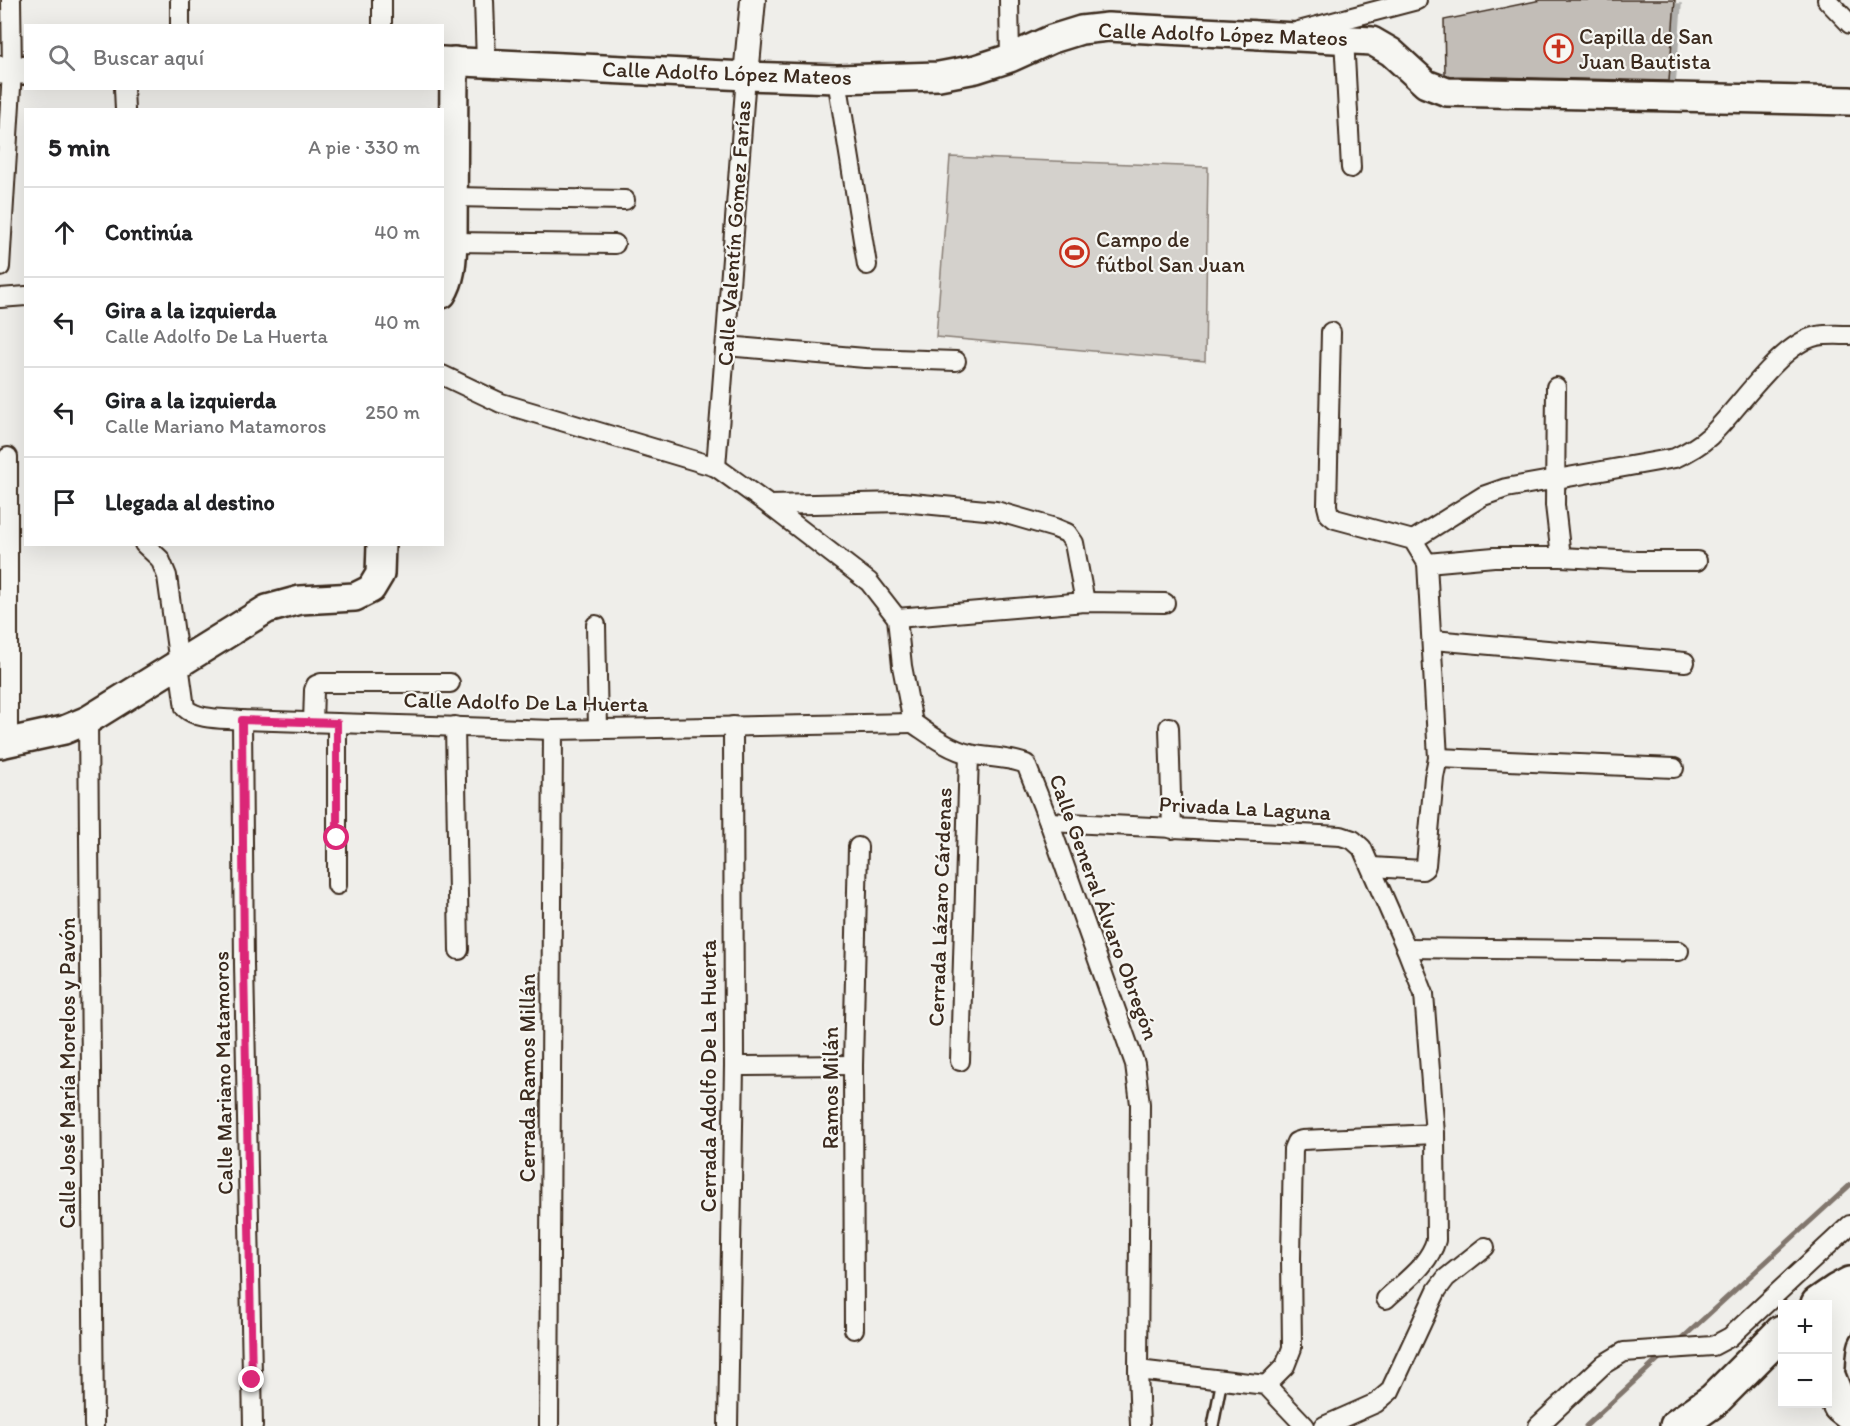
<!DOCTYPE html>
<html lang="es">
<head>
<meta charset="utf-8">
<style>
  :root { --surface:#fff; --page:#f6f6f6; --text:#202124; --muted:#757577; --line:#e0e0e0 }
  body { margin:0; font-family:Itim,sans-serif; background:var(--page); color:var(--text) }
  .controls { position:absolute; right:18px; bottom:18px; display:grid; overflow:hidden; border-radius:0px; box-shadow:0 6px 24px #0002 }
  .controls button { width:54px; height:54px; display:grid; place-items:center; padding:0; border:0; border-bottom:2px solid var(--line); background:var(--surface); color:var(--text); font:30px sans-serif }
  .stop { position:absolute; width:18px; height:18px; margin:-14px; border:4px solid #db2777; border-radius:50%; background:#fff }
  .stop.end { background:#db2777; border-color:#fff; box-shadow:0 2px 6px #0008 }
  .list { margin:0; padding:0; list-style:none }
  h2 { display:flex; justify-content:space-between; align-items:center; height:78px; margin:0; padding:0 24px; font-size:26px }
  h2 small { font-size:20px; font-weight:400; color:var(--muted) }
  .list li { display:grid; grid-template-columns:39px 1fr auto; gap:18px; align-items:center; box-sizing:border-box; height:90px; padding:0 24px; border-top:2px solid var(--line) }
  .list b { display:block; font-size:22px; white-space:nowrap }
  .list p { margin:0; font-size:20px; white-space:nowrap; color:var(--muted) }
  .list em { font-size:20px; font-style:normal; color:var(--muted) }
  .icon { flex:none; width:33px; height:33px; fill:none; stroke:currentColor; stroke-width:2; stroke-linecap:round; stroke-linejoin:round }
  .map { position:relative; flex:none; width:1850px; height:1426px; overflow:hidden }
  .search { position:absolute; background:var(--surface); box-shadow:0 6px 24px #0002; left:24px; top:24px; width:420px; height:66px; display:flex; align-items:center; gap:15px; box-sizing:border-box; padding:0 21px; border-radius:0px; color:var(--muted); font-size:22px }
  .panel { position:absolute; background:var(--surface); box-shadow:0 6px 24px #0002; left:24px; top:108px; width:420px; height:438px; border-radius:0px }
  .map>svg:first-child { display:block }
</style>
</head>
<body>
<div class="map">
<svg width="1850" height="1426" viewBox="0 0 1850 1426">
  <defs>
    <filter id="shadow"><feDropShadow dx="6" dy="4" stdDeviation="0" flood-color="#0004"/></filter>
  </defs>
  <rect width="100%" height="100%" fill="#efeeea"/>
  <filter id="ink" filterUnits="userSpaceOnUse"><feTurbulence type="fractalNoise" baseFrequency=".0167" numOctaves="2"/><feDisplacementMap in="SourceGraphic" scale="12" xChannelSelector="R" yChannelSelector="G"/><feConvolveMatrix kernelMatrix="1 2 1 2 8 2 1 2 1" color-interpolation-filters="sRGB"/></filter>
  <g filter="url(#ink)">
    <path fill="#d4d1cc" stroke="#887e75" stroke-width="1.5" d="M950 157 1208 167 1205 361 936 337Z"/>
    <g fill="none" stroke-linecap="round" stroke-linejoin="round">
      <g stroke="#81766d" stroke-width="5">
        <path d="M1676 1344 1850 1185"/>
        <path d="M1586 1426 1664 1354"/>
      </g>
    </g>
    <path fill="#c2bdb7" stroke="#3b2a1e" stroke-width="1.5" filter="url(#shadow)" d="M1541 0H1675L1669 81 1450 76 1445 74 1444 20Z"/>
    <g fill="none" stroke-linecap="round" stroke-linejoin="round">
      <defs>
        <path id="service" d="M1213 1426 1222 1379"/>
        <g id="minor">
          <path d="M180 0V26"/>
          <path d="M382 0V26"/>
          <path d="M484 0 486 63"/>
          <path d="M1009 0 1010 58"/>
          <path d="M1827 0 1850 24"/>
          <path d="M1299 31 1417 0"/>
          <path d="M1344 38 1351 168"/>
          <path d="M837 79 867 265"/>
          <path d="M124 88 125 110"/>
          <path d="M454 197 625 200"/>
          <path d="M453 242 615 244"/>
          <path d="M0 267 12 71 11 0"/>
          <path d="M0 298 26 296"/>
          <path d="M1331 332 1327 506 1329 514 1335 519 1413 540 1427 563 1438 758 1434 777 1426 865 1425 868 1422 870 1372 867"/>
          <path d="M726 346 865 358 956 361"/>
          <path d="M442 375 501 403 716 467 769 505 869 582 897 618 902 666 913 723C931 735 948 749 970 754 989 758 1009 757 1026 764L1049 822 1135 1064 1140 1104 1138 1370 1140 1426"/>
          <path d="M1556 387 1555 505 1561 557"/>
          <path d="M8 457V742"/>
          <path d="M716 467 746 76"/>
          <path d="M769 505 902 502 996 511 1055 528 1067 533 1074 543 1085 602"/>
          <path d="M1413 540 1483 496 1506 488 1675 458C1688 452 1699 446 1710 436 1739 409 1780 343 1817 336 1828 334 1840 335 1850 335"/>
          <path d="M144 544 160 559 167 576 185 708C199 721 224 718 242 720L553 730 913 723"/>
          <path d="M1427 563 1494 557H1561L1637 561H1697"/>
          <path d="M897 618 1085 602 1165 603"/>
          <path d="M596 625 598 729"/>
          <path d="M1433 640 1685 662"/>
          <path d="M88 720 94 1426"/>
          <path d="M242 720 244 964 253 1426"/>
          <path d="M313 723 314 690 316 685 321 683H450"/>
          <path d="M455 726 459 950"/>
          <path d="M1169 727 1172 829"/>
          <path d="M1438 758 1674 768"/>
          <path d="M1049 822 1341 836 1353 840 1362 848 1406 948 1424 994 1435 1134 1436 1240C1429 1265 1405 1281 1386 1299"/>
          <path d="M337 885V723"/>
          <path d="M1406 948 1679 951"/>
          <path d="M960 1061 969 754"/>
          <path d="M734 1066 853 1065"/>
          <path d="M854 1329 853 1065 858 847"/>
          <path d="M1138 1370 1266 1385 1305 1426"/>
          <path d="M1266 1385 1285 1366 1292 1348 1291 1258 1293 1149 1296 1142 1302 1140 1435 1134"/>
          <path d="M549 1426 553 730"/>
          <path d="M728 1426 734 1066 733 726"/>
          <path d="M1324 1426 1376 1403 1390 1391 1437 1290 1446 1278 1485 1247"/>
          <path d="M1538 1426 1604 1364 1624 1352 1713 1346 1730 1337 1850 1225"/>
        </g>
        <path id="tertiary" d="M746 76 753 0"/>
        <g id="secondary">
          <path d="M442 61 746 76 837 79 939 76 976 69 1010 58 1052 39 1081 30 1108 27 1372 41 1391 52 1426 84 1447 92 1850 101"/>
          <path d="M0 70H26"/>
          <path d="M442 294C452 278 452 260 453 242L454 61"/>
          <path d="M0 744 64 730 88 720 267 609 300 600 355 597 371 589 380 574 381 544"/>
        </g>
        <g id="motorway">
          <path d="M1818 1304 1837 1291 1850 1284"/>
          <path d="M1828 1367C1829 1338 1831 1330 1850 1308"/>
          <path d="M1828 1376 1840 1406 1850 1414"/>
          <path d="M1677 1426 1714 1400 1782 1332"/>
        </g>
      </defs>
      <use href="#service" stroke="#3b2a1e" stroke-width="14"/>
      <use href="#minor" stroke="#3b2a1e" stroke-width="22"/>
      <use href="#tertiary" stroke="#3b2a1e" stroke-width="28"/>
      <use href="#secondary" stroke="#3b2a1e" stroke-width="32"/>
      <use href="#motorway" stroke="#3b2a1e" stroke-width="38"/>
      <use href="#service" stroke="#f6f6f2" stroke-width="9"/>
      <use href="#minor" stroke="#f6f6f2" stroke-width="18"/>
      <use href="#tertiary" stroke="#f6f6f2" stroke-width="24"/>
      <use href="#secondary" stroke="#f6f6f2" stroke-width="27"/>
      <use href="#motorway" stroke="#f6f6f2" stroke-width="33"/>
    </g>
  </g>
  <g fill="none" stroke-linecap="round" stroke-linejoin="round" filter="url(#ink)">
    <path stroke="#db2777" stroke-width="8" d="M252 1380 244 964 242 720 337 723V838"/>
  </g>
  <defs>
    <symbol id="church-ring" viewBox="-11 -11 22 22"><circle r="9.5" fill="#f6f6f2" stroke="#c8321e" stroke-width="1.5"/><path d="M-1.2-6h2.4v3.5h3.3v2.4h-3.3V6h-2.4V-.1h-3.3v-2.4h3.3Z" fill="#c8321e"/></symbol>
    <symbol id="stadium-ring" viewBox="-11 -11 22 22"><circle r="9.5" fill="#f6f6f2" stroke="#c8321e" stroke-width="1.5"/><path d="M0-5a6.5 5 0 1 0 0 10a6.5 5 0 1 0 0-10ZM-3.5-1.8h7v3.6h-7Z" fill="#c8321e"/></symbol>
  </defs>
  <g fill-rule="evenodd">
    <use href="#church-ring" x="1542" y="32" width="33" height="33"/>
    <use href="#stadium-ring" x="1058" y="236" width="33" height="33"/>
  </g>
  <g text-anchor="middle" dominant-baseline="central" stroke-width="4.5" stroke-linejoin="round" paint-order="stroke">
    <g font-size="22" fill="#3b2a1e" stroke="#f6f6f2">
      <text transform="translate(1223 34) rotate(2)">Calle Adolfo López Mateos</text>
      <text transform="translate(727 73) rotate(2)">Calle Adolfo López Mateos</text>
      <text transform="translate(734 233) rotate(-86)">Calle Valentín Gómez Farías</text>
      <text transform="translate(526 702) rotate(1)">Calle Adolfo De La Huerta</text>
      <text transform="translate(1245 808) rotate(3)">Privada La Laguna</text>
      <text transform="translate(940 907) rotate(-88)">Cerrada Lázaro Cárdenas</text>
      <text transform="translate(1104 907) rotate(70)">Calle General Álvaro Obregón</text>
      <text transform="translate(67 1073) rotate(-90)">Calle José María Morelos y Pavón</text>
      <text transform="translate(223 1073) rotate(-91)">Calle Mariano Matamoros</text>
      <text transform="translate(708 1076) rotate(-90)">Cerrada Adolfo De La Huerta</text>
      <text transform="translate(527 1078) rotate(-90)">Cerrada Ramos Millán</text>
      <text transform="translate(830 1088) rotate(-90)">Ramos Milán</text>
    </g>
    <g font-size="22" fill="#3b2a1e" stroke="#f6f6f2" text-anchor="start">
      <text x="1579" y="36">Capilla de San<tspan x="1579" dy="25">Juan Bautista</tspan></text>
      <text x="1096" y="239">Campo de<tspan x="1096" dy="25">fútbol San Juan</tspan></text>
    </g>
  </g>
</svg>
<div class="controls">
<button>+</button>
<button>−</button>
</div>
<div class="stop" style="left:337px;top:838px"></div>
<div class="stop end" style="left:252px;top:1380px"></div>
<div class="search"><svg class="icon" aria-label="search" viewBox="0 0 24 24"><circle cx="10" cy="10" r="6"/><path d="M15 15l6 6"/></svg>Buscar aquí</div>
<section class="panel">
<h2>5 min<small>A pie · 330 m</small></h2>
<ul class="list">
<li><svg class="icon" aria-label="ahead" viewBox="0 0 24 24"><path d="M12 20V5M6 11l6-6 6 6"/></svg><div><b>Continúa</b></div><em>40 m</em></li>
<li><svg class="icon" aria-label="left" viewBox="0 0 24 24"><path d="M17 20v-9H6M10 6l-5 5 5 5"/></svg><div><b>Gira a la izquierda</b><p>Calle Adolfo De La Huerta</p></div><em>40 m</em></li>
<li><svg class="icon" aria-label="left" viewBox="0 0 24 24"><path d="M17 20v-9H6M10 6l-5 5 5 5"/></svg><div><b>Gira a la izquierda</b><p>Calle Mariano Matamoros</p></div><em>250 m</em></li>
<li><svg class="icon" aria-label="arrive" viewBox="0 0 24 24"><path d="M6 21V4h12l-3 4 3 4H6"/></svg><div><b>Llegada al destino</b></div></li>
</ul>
</section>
</div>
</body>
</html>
